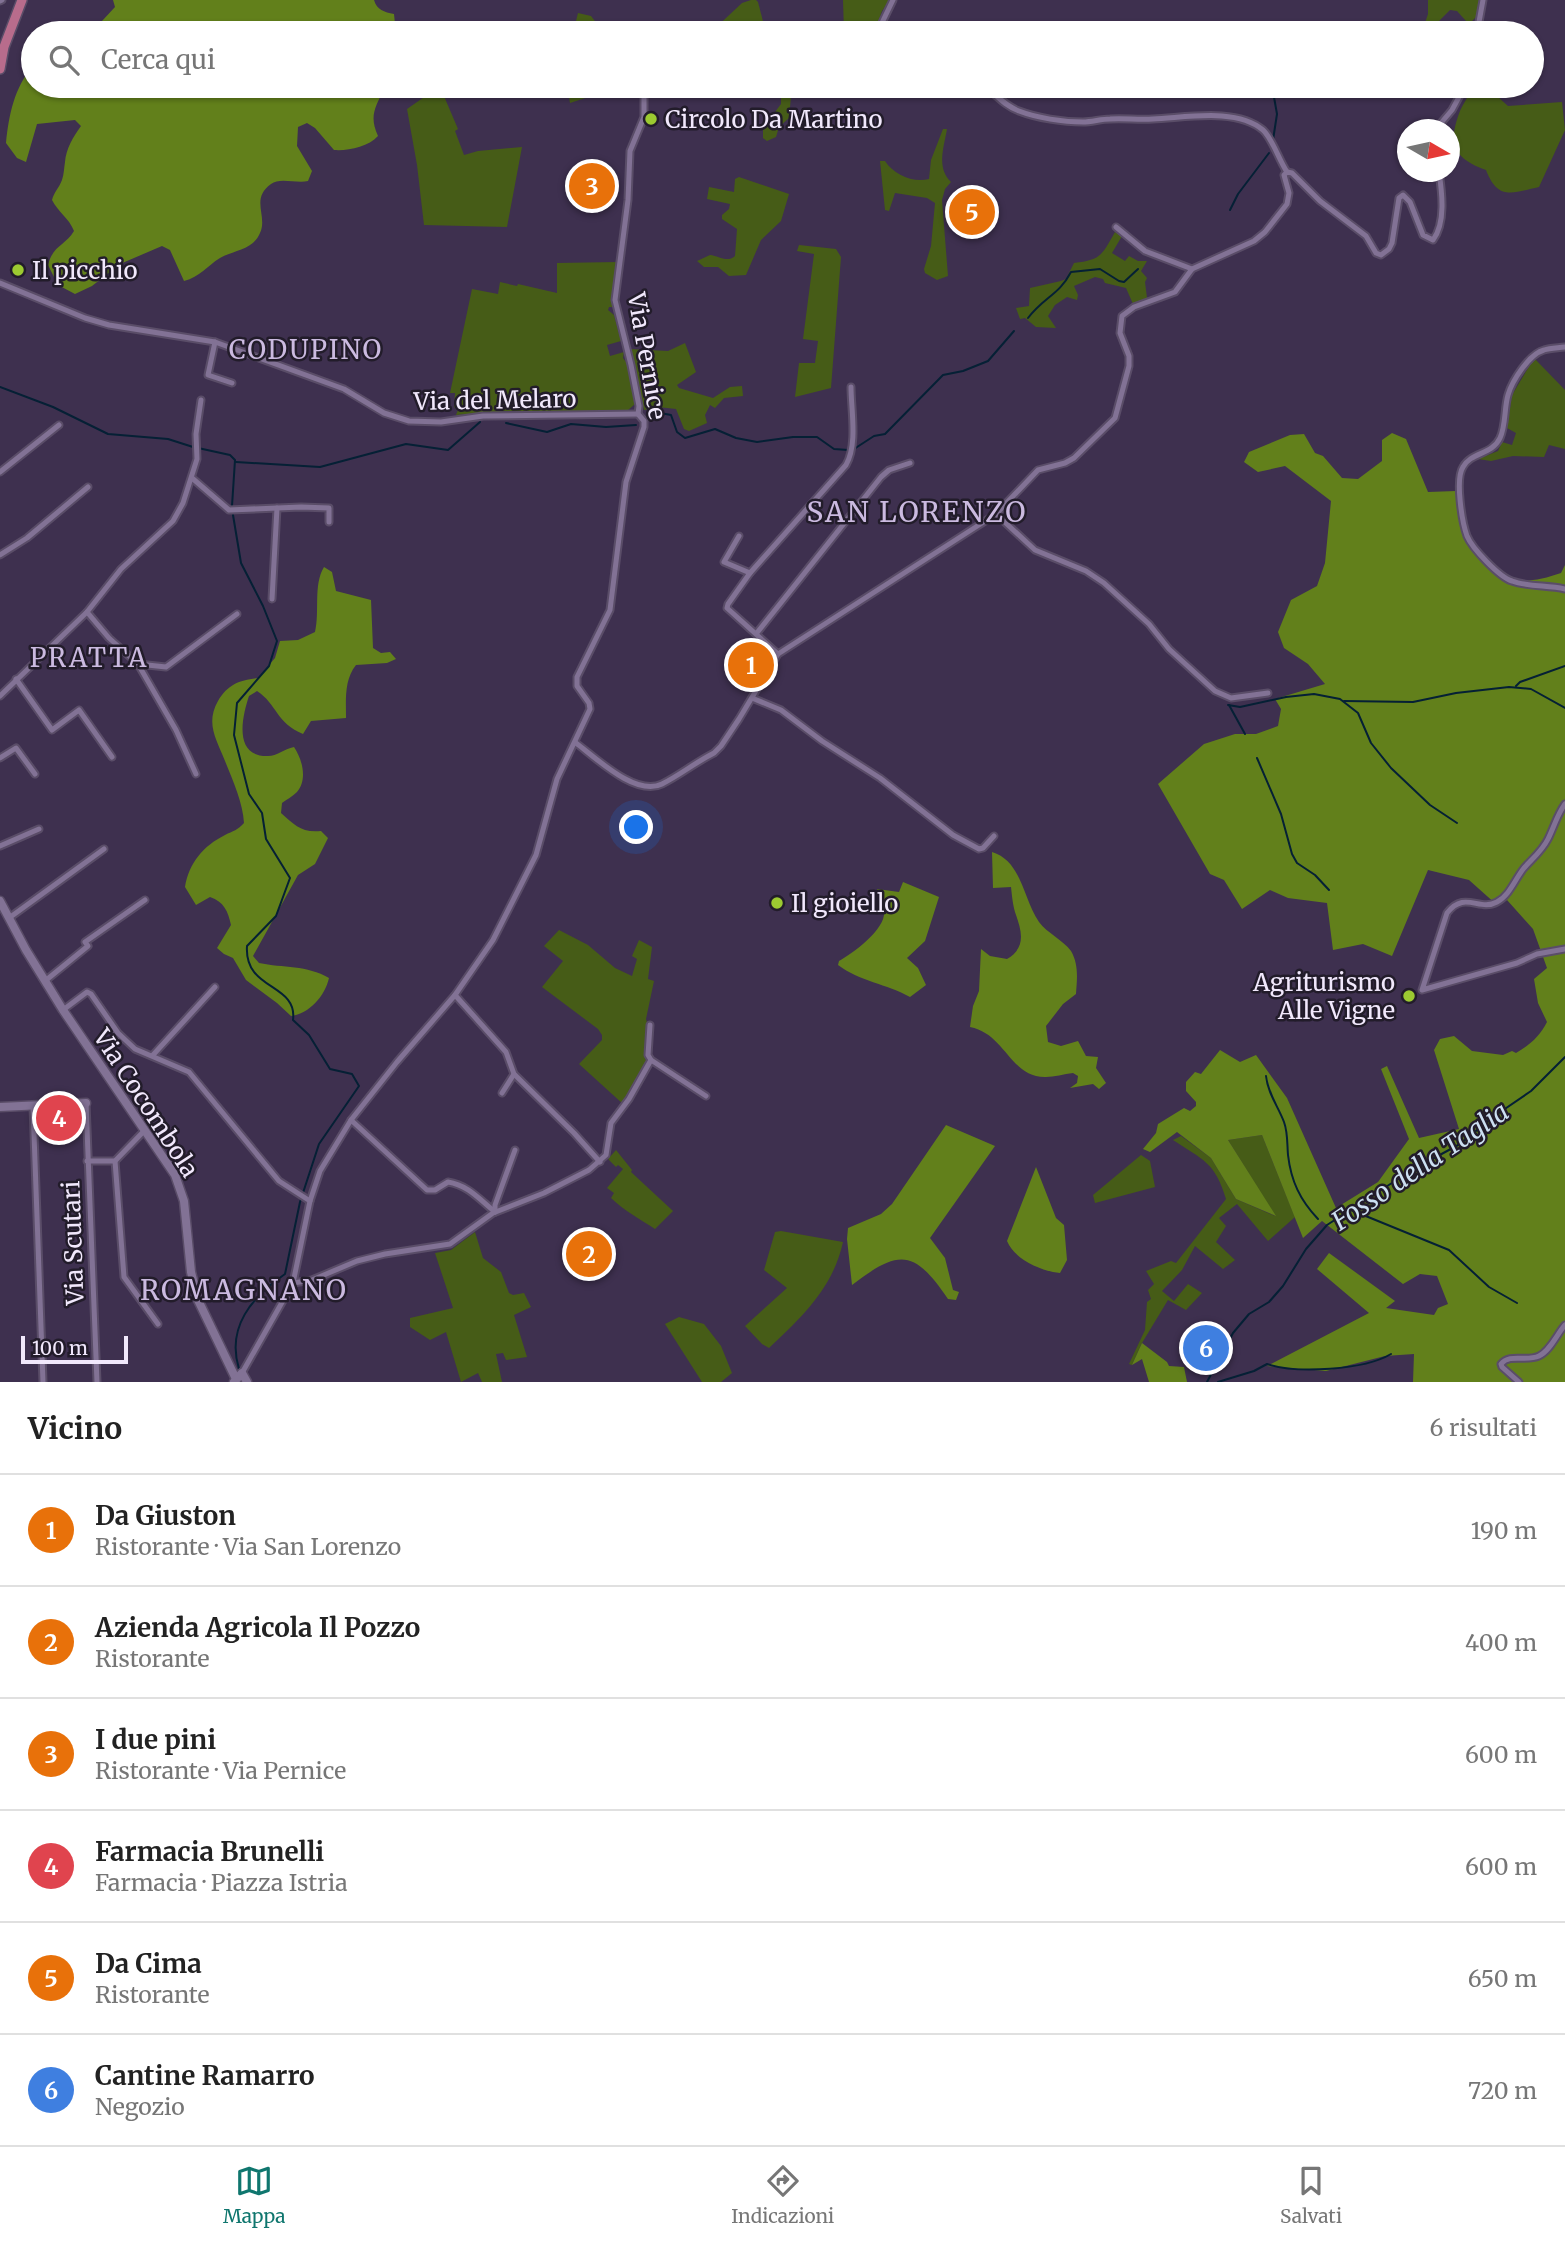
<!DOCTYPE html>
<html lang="it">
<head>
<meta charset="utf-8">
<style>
  :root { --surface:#fff; --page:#f2f2f2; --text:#222; --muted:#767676; --line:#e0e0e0; --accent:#0f766e }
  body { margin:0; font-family:Merriweather,serif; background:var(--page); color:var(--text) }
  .compass { position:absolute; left:1397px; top:119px; width:63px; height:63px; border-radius:50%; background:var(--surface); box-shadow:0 2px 5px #0004; rotate:99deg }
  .scale { position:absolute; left:21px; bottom:18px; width:107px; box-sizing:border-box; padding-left:7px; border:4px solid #f1e8fc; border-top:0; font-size:19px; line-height:24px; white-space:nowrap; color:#f1e8fc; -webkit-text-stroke:5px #221c2a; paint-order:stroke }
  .you { position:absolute; left:637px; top:828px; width:24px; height:24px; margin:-18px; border:5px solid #fff; border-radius:50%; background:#1a73e8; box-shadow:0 0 0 10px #1a73e833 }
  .badge { display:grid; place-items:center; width:46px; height:46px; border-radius:50%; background:var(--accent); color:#fff; font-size:23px; font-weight:700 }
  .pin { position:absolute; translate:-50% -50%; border:4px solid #fff; box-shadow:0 2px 7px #0006 }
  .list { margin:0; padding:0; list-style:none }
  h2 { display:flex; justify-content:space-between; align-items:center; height:91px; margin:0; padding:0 28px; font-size:30px }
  h2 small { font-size:23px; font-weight:400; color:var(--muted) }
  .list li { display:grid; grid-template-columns:46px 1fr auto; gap:21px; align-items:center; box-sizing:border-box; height:112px; padding:0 28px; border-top:2px solid var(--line) }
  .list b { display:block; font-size:26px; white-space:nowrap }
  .list p { margin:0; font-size:23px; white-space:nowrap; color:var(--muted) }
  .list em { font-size:23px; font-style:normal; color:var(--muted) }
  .icon { flex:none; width:38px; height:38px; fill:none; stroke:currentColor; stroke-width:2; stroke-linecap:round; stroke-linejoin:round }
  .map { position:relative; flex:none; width:1565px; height:1382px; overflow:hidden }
  .search { position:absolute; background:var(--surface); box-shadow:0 2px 5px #0004; left:21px; right:21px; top:21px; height:77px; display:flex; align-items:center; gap:18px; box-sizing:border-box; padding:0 24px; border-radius:38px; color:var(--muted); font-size:26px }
  .sheet { height:763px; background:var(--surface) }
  nav { display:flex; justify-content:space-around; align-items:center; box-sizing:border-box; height:98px; border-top:2px solid var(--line); background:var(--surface); font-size:19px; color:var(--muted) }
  nav a { display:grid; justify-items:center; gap:4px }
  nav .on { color:var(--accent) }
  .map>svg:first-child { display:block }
</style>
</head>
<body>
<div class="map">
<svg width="1565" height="1382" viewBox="0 0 1565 1382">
  <rect width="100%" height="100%" fill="#3e304f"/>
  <g fill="#465c17">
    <path d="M751 0H756L758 2 766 33H710L742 3Z"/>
    <path d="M843 0H890L882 11 874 33H844Z"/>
    <path d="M1428 0H1480L1477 16 1472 21H1466L1457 11 1450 10 1428 32 1424 26 1428 14Z"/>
    <path d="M578 13 591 16 604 33H573Z"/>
    <path d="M567 86H618L619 87 570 103Z"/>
    <path d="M781 86H792L789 118 779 127 776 137 767 141 763 138V128L781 104Z"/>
    <path d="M1472 86H1494L1498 97 1508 106 1562 102 1565 130 1539 187C1512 193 1498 201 1486 170 1454 159 1447 144 1460 111 1464 102 1470 95 1472 86Z"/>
    <path d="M437 88 441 89 458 129 455 131 464 155 478 151 522 147 507 227 424 225 417 165 407 109Z"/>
    <path d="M943 129H947C944 147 936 168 951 182L945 189 942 200 948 276 937 280 925 273 924 269 931 246 935 203 927 198 895 193 889 211 885 210 880 161H885C894 175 913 183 929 179L931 160Z"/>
    <path d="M739 177 789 194 781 221 761 240 746 275 729 276 718 267H704L697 261 710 255C719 256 727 263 735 256L737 229 722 219V215L729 209 730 204 707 199 709 187 734 192 735 179Z"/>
    <path d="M1115 232 1122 236 1112 253 1125 261 1129 256 1138 261H1147L1141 271 1147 278 1145 282 1147 298 1133 304 1126 288 1105 283 1103 279 1095 277 1074 286 1078 295 1077 300 1067 297 1055 305 1048 316 1056 328 1036 327 1025 318 1020 319 1016 308 1029 306 1030 288 1061 281 1066 279 1074 263C1101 260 1102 255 1115 232Z"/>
    <path d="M799 245 836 249 841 257 831 388 795 397 799 363H815L818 341 803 339 814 254 797 251Z"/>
    <path d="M618 262 612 307H609L608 310 614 315 621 341 607 345 610 356 624 352 623 358 629 366 635 404 627 411 616 413 508 411 456 415 458 410 454 407 455 393H450L472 289 498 294 500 282 517 286 518 284 557 293V263Z"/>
    <path d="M685 343 696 372 677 385 679 388 713 398 730 387 742 386 743 396 724 398 715 408 710 405 705 415 707 423 689 431 684 429 676 409 658 407 644 410 629 349 668 351Z"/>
    <path d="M1534 358 1565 390V449L1549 445 1544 457 1513 456 1491 461 1478 459 1498 451 1502 442 1512 445 1516 433 1507 428 1512 395Z"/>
    <path d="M559 930 588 945 615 968 632 976 637 959 632 956 639 940 652 947 648 979 654 981 646 1019 649 1030 645 1059 648 1061 623 1104 579 1064 602 1040V1035L598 1029 542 987 563 961 544 946Z"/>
    <path d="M1262 1135 1295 1217 1268 1241 1237 1204 1219 1218 1226 1226 1216 1242 1235 1260 1223 1269 1195 1246 1182 1270 1162 1291 1174 1301 1188 1284 1202 1293 1186 1310 1168 1300 1142 1343 1132 1365 1129 1364 1145 1330 1147 1302 1151 1299 1148 1290 1154 1284 1146 1271 1171 1261 1176 1263 1226 1199C1215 1162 1203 1160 1173 1140L1181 1136 1211 1158 1236 1199 1275 1216 1228 1140Z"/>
    <path d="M616 1150 632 1170 631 1172 673 1211 655 1229C640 1219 623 1210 611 1198L614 1193 607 1188 623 1169 618 1165 616 1167 608 1159Z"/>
    <path d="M1141 1155 1150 1161 1155 1187 1095 1203 1093 1195Z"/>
    <path d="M781 1231 843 1242C833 1288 802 1317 769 1348L762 1344 745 1326 787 1288 764 1270 775 1232Z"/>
    <path d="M475 1232 483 1258 501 1272 509 1293 513 1295 524 1293 531 1307 514 1315 527 1357 506 1360 503 1353 496 1354 502 1382H482L478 1373 461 1382 446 1332 430 1340 410 1327V1318L453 1308 435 1253 451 1250Z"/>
    <path d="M679 1317 704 1324 721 1346 732 1373 721 1382H702L665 1324Z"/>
  </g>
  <g fill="#62801b">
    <path d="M113 0H374C377 10 384 12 394 14L395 24 391 33H93L99 30 102 21 115 7Z"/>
    <path d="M33 65V86H383L384 89C375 108 369 116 378 136 368 147 348 151 334 150L315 128 307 123 298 127 297 146 312 171 308 181C297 184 280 177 271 184 250 199 268 216 260 233 253 250 234 250 220 258 207 266 200 277 184 281L170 250 162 246 120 264 92 286 75 294 58 285 48 265C53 245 65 246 74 231 69 218 58 212 52 200 54 192 59 188 62 180 64 174 64 168 65 162 66 149 73 137 81 126L75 120 37 124 26 162 17 158 6 143C9 114 14 89 33 65Z"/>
    <path d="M1392 433 1406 439 1428 492 1456 491C1459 506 1461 524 1466 539 1468 545 1474 551 1478 557 1501 587 1529 584 1561 573L1565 565V1382H1413L1414 1354 1385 1356 1326 1371 1267 1366 1369 1313 1317 1269 1329 1253 1395 1301 1386 1308 1434 1315 1438 1308 1448 1304 1437 1276 1420 1274 1403 1284 1322 1221 1303 1238 1262 1135 1228 1140 1276 1216 1236 1199 1211 1158 1177 1132 1150 1152 1143 1149 1156 1133 1158 1124 1184 1108 1190 1111 1196 1106V1102L1186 1091V1082L1195 1072 1201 1074 1220 1050 1240 1062 1256 1055 1287 1098 1336 1208 1378 1182 1409 1139 1381 1069 1387 1066 1419 1138 1459 1129 1434 1050 1440 1039 1454 1036 1472 1051 1503 1055 1512 1051 1516 1053C1530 1045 1540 1036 1547 1022L1538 1003 1534 979 1547 968 1533 929 1507 900 1497 905 1469 880 1428 870 1392 956 1363 944 1333 950 1327 903 1288 898 1270 890 1242 909 1224 880 1210 874 1158 784 1204 744 1235 734H1256L1278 726 1281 709 1275 699 1325 684 1308 664 1284 648 1278 632 1291 600 1317 586 1325 563 1331 501 1285 466 1258 472 1244 462 1249 452 1290 435 1304 434 1315 453 1323 456 1342 478 1358 479 1382 461V440Z"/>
    <path d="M324 567 332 572 336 591 371 600 373 648 381 653 390 652 396 659 387 663 356 665C344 680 346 700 346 718L311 721 303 734C276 723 277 704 257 691L249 696C242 717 233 757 268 756 277 756 284 749 294 747 302 759 308 779 297 792 293 796 286 800 282 803L281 813C295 825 301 833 321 831L328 838 315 864 298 875 253 956 259 963C283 968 307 965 329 978 325 996 309 1014 291 1016L277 1003 246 980 233 958 224 954 217 948 231 925C228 911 224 902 210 897L196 905 185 887C189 863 203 846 225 835 233 831 238 830 244 823 243 803 233 781 225 761 217 740 205 724 218 701 228 684 240 680 258 678L275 658 280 641 298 640 315 632C320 611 313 585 324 567Z"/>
    <path d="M992 852C1022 861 1023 899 1039 922 1047 933 1063 940 1071 951 1079 965 1077 979 1076 994L1063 1004 1046 1026 1048 1042 1061 1046 1078 1041 1086 1056 1098 1057 1096 1068 1106 1083 1099 1089 1093 1084 1070 1088 1077 1083 1078 1076 1073 1073C1064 1074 1054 1077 1046 1077 1010 1078 1006 1034 970 1027L973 1006 979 991 981 949 990 956 1007 959C1026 948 1022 932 1016 915 1013 907 1012 896 1011 887L993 888Z"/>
    <path d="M903 882 939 897 925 941 907 958 918 968 926 985 910 997C887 984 859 981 838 965L839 961C852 954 886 929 884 912 883 904 879 896 877 889L899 892Z"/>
    <path d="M946 1125 995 1146 930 1238 945 1258 953 1290 959 1292 956 1300 948 1299C914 1249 899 1249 852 1285L847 1239 848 1228 881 1214 892 1204Z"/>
    <path d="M1036 1167 1056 1218 1064 1225 1067 1260 1060 1273C1041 1271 1015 1260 1007 1241Z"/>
    <path d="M1142 1343 1167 1362 1169 1366 1184 1367 1187 1382H1149L1142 1359 1132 1365Z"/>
  </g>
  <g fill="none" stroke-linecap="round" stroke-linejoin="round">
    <g stroke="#052035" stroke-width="2">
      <path d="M1272 86 1277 114 1273 140"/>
      <path d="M1230 210 1238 194 1269 153"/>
      <path d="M1028 318C1044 297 1059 295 1071 272L1100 269 1119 281 1124 282 1138 269"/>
      <path d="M0 387 53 407 108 434 168 439 193 447"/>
      <path d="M660 413 671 415 677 432 685 438 715 429 736 438 757 442 793 437H817L834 449 848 450"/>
      <path d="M506 423 547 432 571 424 606 427 636 425"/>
      <path d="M198 448 230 455 235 460 232 506"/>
      <path d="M854 449 874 436 885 434 943 375 963 371 988 361 1014 331"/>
      <path d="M236 462 320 467 406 444 448 450 480 422"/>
      <path d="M233 515 241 563 263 606 277 641 269 666 237 703 234 735 249 794 262 813 266 839 290 878 276 916 247 946C244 991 298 983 293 1020L309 1035 330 1069 352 1074 359 1086 319 1144 300 1202 285 1274C252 1297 226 1327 239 1369"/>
      <path d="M1516 686 1520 682 1565 666"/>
      <path d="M1344 701 1413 702 1456 693 1509 687 1531 689 1565 708"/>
      <path d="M1228 705 1240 707 1286 697 1314 694 1340 699 1358 713 1371 743 1391 768 1430 805 1457 823"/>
      <path d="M1229 705 1245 734"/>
      <path d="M1257 758 1281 814 1292 854 1297 863 1315 875 1329 890"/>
      <path d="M1266 1076C1268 1094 1278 1106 1284 1122 1288 1133 1287 1144 1288 1155 1291 1181 1300 1200 1318 1219"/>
      <path d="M1351 1210 1449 1250 1489 1287 1517 1303"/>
      <path d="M1207 1382 1233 1333 1249 1314 1269 1302 1283 1286 1306 1249 1327 1225 1412 1170 1460 1144 1493 1117 1531 1091 1565 1057"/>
      <path d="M1218 1382 1254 1371 1267 1364C1297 1374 1364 1370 1391 1354"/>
    </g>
    <defs>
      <g id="street">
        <path d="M0 1 2 0"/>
        <path d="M877 33 893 0"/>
        <path d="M1477 33 1483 0"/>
        <path d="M985 86C996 95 1005 106 1019 111 1037 118 1063 122 1083 122 1092 122 1101 119 1110 119 1124 118 1138 120 1153 119 1184 118 1236 107 1263 130 1272 138 1279 160 1287 172"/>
        <path d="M1435 130 1452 110 1465 86"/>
        <path d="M1116 227 1145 251 1192 269"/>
        <path d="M0 283 85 318 109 325 215 342 344 389 384 413 409 421 441 422 483 416 638 414"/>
        <path d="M215 342 208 375 232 383"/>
        <path d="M1565 347C1558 348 1550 348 1544 350 1529 354 1512 381 1508 395 1504 409 1506 425 1500 438 1492 455 1471 452 1463 467 1455 479 1462 522 1467 536 1472 548 1499 577 1512 581 1528 587 1548 585 1565 589"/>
        <path d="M638 414 639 406 631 365 615 300 628 200 630 151 644 117V86"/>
        <path d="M0 472 59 425"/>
        <path d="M192 478 229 510 301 507 329 508V522"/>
        <path d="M996 514 1035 550 1086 571 1104 583 1149 624 1169 649 1215 691 1231 698 1268 693"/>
        <path d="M739 536 724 562 750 573 846 465C858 444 851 410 851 387"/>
        <path d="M0 555 27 538 88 487"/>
        <path d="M750 573 728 604 727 608 778 654"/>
        <path d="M272 599 277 508"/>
        <path d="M87 612 109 638 138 664 166 667 237 614"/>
        <path d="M756 634 881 477 889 470 910 463"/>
        <path d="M138 664 176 730 196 774"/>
        <path d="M16 679 52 730 79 710 112 757"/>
        <path d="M0 696 87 612 121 569 173 521 183 503 197 459 196 434 201 400"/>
        <path d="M752 698 781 710 822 741 880 778 953 835 979 849 983 848 994 836"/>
        <path d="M576 743C596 758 636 797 662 784 680 775 696 762 714 753L721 746 739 719 778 654 996 514 1038 470 1065 463 1074 458 1115 418 1129 366V356L1120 333 1122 316 1134 307 1175 292 1192 269 1254 241 1265 232 1287 204 1289 193 1284 175 1287 172 1292 173 1320 201 1366 236 1376 253 1381 255 1389 249 1392 243 1399 198 1403 195 1410 202 1423 235 1433 240C1446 223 1442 192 1439 172"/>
        <path d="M0 758 16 748 35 774"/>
        <path d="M1565 804C1557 815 1554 827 1548 839 1542 851 1533 858 1524 868 1515 879 1510 895 1497 902 1479 912 1465 890 1447 913L1422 990 1517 963 1537 954 1565 949"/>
        <path d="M0 846 39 829"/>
        <path d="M9 918 104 849"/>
        <path d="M45 981 88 946 85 942 145 900"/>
        <path d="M455 995 506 1052 514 1074 574 1133 600 1162"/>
        <path d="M63 1010 87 992 91 994 118 1033 135 1049 189 1072 279 1181 310 1201"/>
        <path d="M153 1055 215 987"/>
        <path d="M651 1060 706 1096"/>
        <path d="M502 1093 514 1074"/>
        <path d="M86 1103 97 1382"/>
        <path d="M33 1106 43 1382"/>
        <path d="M351 1120 427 1190H435L448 1182C468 1185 480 1200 495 1212"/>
        <path d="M87 1161H115L145 1130"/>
        <path d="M115 1161 124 1277 158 1324"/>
        <path d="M495 1212V1205L515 1150"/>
        <path d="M293 1283 312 1280 357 1261 385 1254 450 1244 493 1213 544 1193 589 1170 606 1155 611 1123 629 1099 651 1060 648 1055 650 1025"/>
        <path d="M242 1373 293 1283 310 1201 320 1171 351 1120 397 1062 455 995 493 940 536 855 557 779 590 709 589 703 577 686V677L610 610 626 482 644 427V421L638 414"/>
        <path d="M1519 1382 1502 1367 1501 1364C1510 1353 1526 1362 1539 1356 1550 1351 1557 1334 1565 1325"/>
      </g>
      <g id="secondary">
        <path d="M0 901 26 950 63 1010 175 1175 184 1201 191 1272 198 1300 236 1379"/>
        <path d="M0 1107 86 1103"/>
        <path d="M234 1382 242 1373 247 1382"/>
      </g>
      <path id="primary" d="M0 69 4 47 22 0"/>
    </defs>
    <use href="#street" stroke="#5a4d68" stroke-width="9"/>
    <use href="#secondary" stroke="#5a4d68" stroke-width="11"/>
    <use href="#primary" stroke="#5a4d68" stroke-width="12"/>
    <use href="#street" stroke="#827295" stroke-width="5"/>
    <use href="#secondary" stroke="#827295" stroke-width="8"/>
    <use href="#primary" stroke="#b86c8c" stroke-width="9"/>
  </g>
  <g fill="#9cca31" stroke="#221c2a" stroke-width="2.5">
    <circle cx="651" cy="119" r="7"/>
    <circle cx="18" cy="270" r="7"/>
    <circle cx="777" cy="903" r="7"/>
    <circle cx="1409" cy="996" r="7"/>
  </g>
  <g text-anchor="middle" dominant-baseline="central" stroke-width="5" stroke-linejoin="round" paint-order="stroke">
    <g font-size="24" fill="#f1e8fc" stroke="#221c2a" text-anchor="start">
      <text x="665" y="119">Circolo Da Martino</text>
      <text x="32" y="270">Il picchio</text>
      <text x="791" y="903">Il gioiello</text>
      <text x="1395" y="982" text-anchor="end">Agriturismo<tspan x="1395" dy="28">Alle Vigne</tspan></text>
    </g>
    <g font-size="24" fill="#f1e8fc" stroke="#221c2a">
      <text transform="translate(647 356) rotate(80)">Via Pernice</text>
      <text transform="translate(495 400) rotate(-1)">Via del Melaro</text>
      <text transform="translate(146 1103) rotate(57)">Via Cocombola</text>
      <text transform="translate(73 1243) rotate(-92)">Via Scutari</text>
    </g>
    <g font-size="26" letter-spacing="2" fill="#cbbae0" stroke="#221c2a">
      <text x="306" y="349">CODUPINO</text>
      <text x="89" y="657">PRATTA</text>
    </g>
    <g font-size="26" font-style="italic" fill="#ccdff1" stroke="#221c2a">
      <text transform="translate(1420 1166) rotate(-34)">Fosso della Taglia</text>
    </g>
    <g font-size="28" letter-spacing="2" fill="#cbbae0" stroke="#221c2a">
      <text x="917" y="512">SAN LORENZO</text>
      <text x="244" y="1290">ROMAGNANO</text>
    </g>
  </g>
</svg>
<svg class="compass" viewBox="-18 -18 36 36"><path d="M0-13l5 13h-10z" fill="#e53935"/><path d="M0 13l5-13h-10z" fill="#767676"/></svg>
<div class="scale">100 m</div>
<div class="you"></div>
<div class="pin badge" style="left:751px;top:665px;background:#e8710a">1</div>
<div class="pin badge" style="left:589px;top:1254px;background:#e8710a">2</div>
<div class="pin badge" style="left:592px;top:186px;background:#e8710a">3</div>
<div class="pin badge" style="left:59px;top:1118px;background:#e0444e">4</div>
<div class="pin badge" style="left:972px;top:212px;background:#e8710a">5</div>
<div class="pin badge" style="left:1206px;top:1348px;background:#3f7fe0">6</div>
<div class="search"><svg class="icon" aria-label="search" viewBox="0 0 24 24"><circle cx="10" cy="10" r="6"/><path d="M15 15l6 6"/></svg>Cerca qui</div>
</div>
<section class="sheet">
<h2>Vicino<small>6 risultati</small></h2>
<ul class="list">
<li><span class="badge" style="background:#e8710a">1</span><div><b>Da Giuston</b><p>Ristorante · Via San Lorenzo</p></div><em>190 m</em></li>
<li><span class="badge" style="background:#e8710a">2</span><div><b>Azienda Agricola Il Pozzo</b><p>Ristorante</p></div><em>400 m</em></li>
<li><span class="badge" style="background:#e8710a">3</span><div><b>I due pini</b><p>Ristorante · Via Pernice</p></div><em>600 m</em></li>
<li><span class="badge" style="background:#e0444e">4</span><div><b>Farmacia Brunelli</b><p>Farmacia · Piazza Istria</p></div><em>600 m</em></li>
<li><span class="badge" style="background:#e8710a">5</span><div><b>Da Cima</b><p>Ristorante</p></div><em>650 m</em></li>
<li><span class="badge" style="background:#3f7fe0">6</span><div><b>Cantine Ramarro</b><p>Negozio</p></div><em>720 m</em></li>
</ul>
</section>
<nav>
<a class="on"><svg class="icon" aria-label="map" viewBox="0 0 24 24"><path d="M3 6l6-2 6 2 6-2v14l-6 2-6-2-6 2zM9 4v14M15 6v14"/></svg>Mappa</a>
<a><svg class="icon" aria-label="directions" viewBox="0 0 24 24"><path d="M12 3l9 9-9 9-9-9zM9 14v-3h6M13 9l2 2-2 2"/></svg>Indicazioni</a>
<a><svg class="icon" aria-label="saved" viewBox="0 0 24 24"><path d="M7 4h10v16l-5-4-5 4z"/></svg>Salvati</a>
</nav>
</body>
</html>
